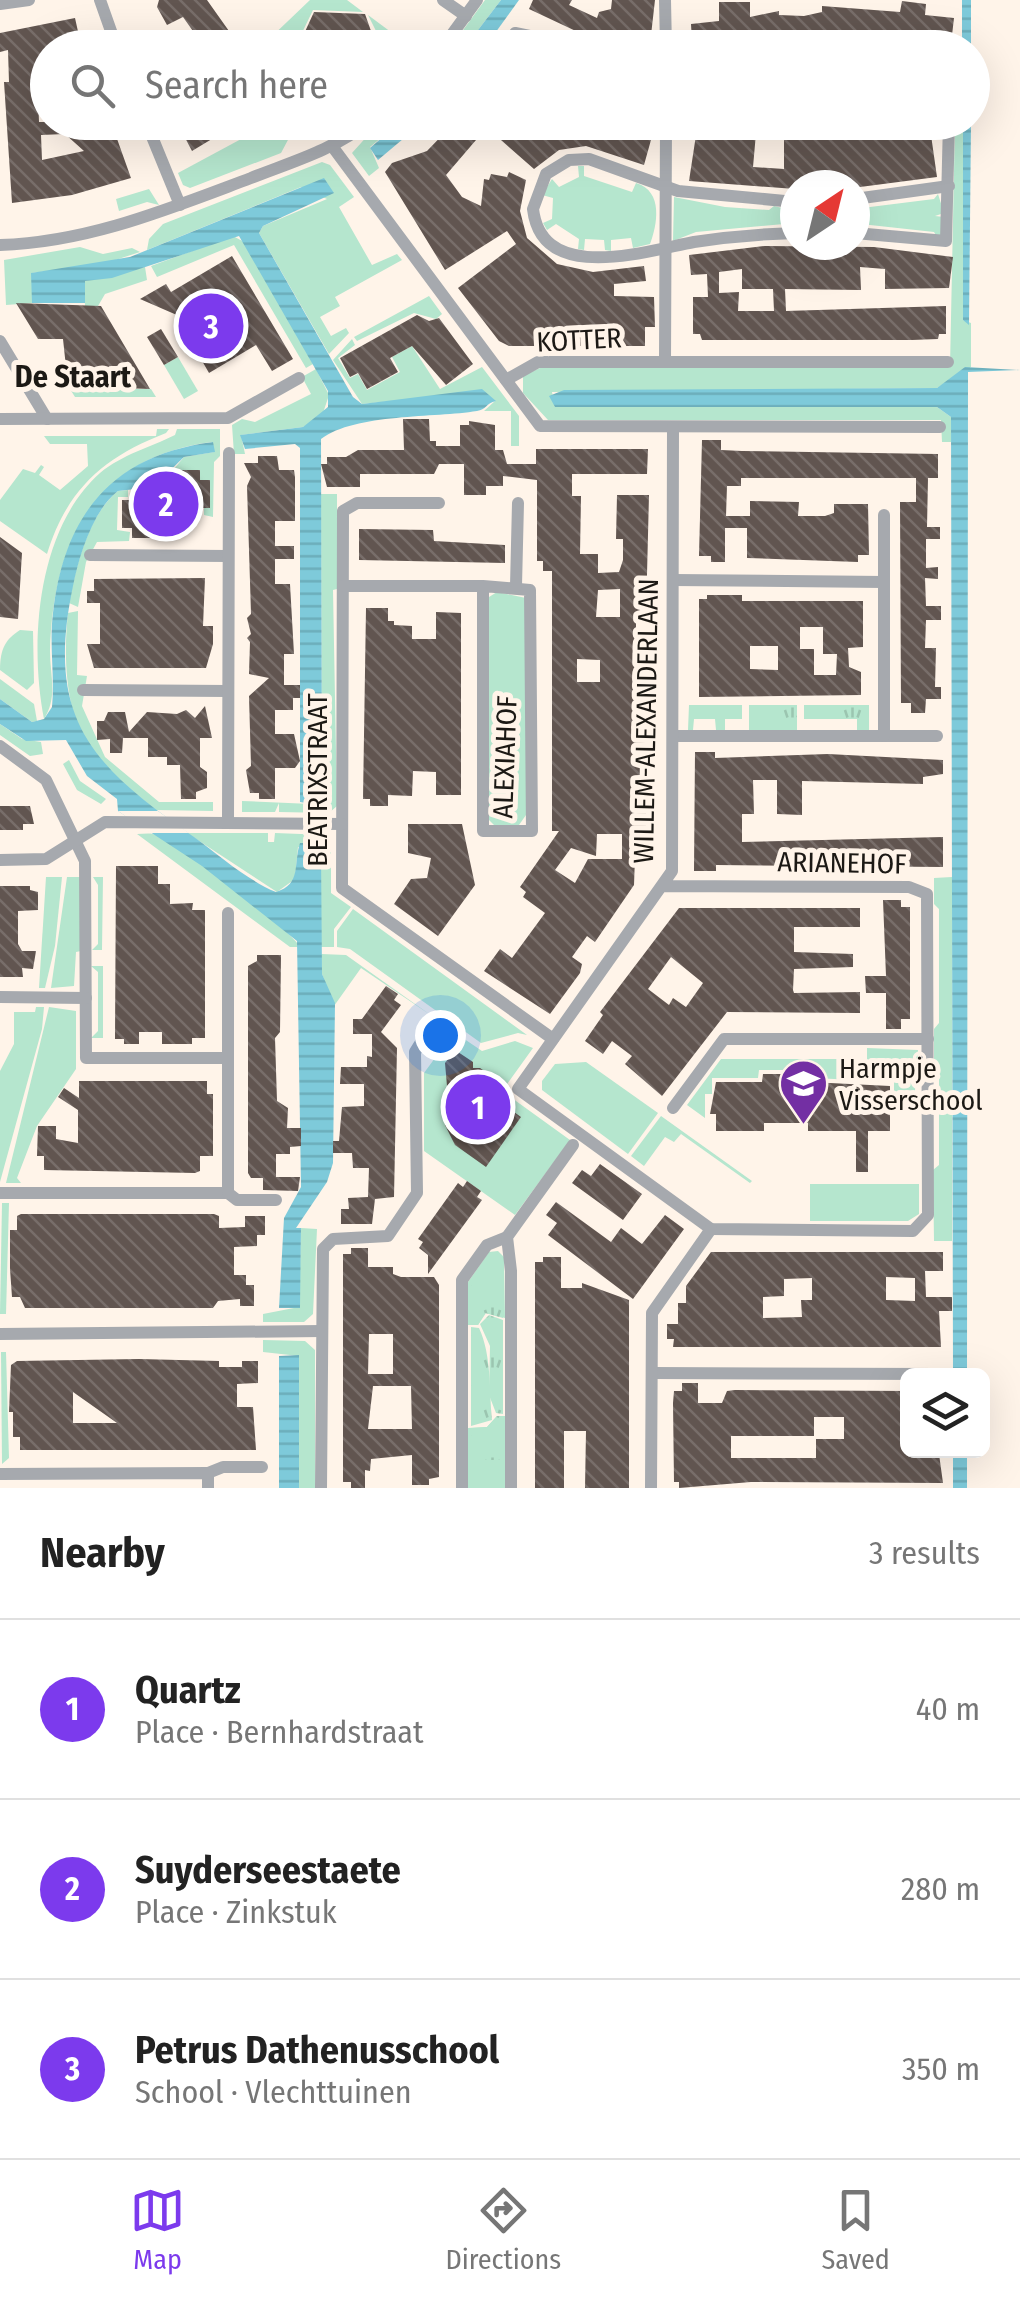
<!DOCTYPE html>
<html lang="en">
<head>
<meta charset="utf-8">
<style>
  :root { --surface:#fff; --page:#f6f6f6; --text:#222; --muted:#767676; --line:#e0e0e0; --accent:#7c3aed }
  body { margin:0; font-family:"Fira Sans Condensed",sans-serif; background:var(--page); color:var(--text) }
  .controls { position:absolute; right:30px; bottom:30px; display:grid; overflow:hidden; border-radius:15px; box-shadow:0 10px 40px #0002 }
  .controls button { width:90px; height:90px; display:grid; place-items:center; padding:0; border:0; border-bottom:2px solid var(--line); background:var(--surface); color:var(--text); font:50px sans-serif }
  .compass { position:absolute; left:780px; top:170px; width:90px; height:90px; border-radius:50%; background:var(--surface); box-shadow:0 10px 40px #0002; rotate:35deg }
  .you { position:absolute; left:440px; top:1035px; width:35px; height:35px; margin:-25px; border:8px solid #fff; border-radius:50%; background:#1a73e8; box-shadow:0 0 0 15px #1a73e833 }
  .badge { display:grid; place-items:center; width:65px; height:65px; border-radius:50%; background:var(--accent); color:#fff; font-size:32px; font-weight:700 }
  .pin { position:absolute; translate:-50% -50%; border:5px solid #fff; box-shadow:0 2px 10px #0006 }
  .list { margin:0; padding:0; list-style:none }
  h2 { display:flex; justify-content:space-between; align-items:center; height:130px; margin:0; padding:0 40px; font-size:42px }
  h2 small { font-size:32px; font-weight:400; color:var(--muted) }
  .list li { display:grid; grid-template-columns:65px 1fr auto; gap:30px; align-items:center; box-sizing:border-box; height:180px; padding:0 40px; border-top:2px solid var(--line) }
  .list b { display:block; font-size:38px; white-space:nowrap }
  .list p { margin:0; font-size:32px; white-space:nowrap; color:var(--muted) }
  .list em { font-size:32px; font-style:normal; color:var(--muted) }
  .icon { flex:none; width:55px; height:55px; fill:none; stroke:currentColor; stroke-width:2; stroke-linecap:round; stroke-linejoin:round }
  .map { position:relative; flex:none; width:1020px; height:1488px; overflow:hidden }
  .search { position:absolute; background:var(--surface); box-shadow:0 10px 40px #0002; left:30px; right:30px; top:30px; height:110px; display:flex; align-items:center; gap:25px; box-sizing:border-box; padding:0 35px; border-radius:55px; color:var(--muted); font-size:38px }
  .sheet { height:670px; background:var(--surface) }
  nav { display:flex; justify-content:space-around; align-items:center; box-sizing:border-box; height:140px; border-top:2px solid var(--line); background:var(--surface); font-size:28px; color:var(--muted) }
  nav a { display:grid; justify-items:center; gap:5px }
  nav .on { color:var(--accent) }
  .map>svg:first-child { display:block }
</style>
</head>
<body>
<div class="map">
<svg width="1020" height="1488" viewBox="0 0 1020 1488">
  <defs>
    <pattern id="park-tufts" width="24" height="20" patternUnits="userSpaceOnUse" patternTransform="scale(2.5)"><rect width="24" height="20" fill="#b5e6ce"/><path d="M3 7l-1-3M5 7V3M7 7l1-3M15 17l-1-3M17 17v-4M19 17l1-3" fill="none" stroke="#9bc5b0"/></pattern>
    <pattern id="water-rules" width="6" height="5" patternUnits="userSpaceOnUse" patternTransform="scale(2.5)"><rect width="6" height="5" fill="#7ecada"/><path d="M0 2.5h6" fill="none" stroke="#6cadba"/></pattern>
    <pattern id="building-back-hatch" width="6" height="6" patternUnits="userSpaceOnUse" patternTransform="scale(2.5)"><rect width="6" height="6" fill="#615550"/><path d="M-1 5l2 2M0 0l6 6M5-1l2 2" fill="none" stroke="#786e6a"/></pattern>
  </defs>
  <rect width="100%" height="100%" fill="#fff4e9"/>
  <g fill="#b5e6ce">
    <path d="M310 0H347L363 12 313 10 300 37 288 47H270L265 43Z"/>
    <path d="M485 0H501L465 47 450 48Z"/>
    <path d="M368 15 411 47H384Z"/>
    <path d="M271 123H297L281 153 190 188 183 185 178 173Z"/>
    <path d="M379 123H399L370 147 379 168 369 176 352 153Z"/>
    <path d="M955 123H963V320L971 323V367L937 388 552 392 555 407H937L951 417V442H942L941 420H548L523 393V376L540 368 950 367Z"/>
    <path d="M322 162 330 165 354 197 339 207 372 265 397 254 402 260 335 297 340 306 320 317 331 336 346 328 349 333 329 354 259 233 263 226 327 199 301 187 147 250 149 239 163 224Z"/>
    <path d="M578 166H584V176L632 192 636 183C664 191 657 226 650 244L633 248 631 238 611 240V251L605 250 604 240 585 239 584 250 578 249 579 239 556 224 547 230 543 223 552 219 553 198 542 195 552 179 559 187 579 177Z"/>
    <path d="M149 189 159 205 147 202 119 211 116 199Z"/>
    <path d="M938 194 944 213 935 216 944 217 943 234 937 237 934 232 861 224 855 228V205L862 208 934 199Z"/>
    <path d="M674 197 725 207 769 210 774 206 795 211V223L696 232 673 241Z"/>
    <path d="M233 236 246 243 313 364 306 368 234 245 157 277 151 266Z"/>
    <path d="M80 247 103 254 132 248 140 252 103 264 32 273V303L6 305 4 260Z"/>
    <path d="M145 267 147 280 105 294 98 306H85L84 281Z"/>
    <path d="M429 296 442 314 436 319 414 313 357 341 354 337Z"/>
    <path d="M352 339 355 345 338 358 350 378 358 374 367 390 400 372 392 357 412 346 440 389 482 367 519 416V446H511V411H484L495 401 484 392 362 404 333 360Z"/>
    <path d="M178 357 198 391 184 399 164 365Z"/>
    <path d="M316 369 329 395 322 416 303 427 241 435 245 454H234L232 425 242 419 255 422 311 394 302 377Z"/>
    <path d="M70 389H151L156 397H75Z"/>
    <path d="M157 429H169L166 433C104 457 67 489 47 554L0 521V500L23 469 35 473 41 465 44 467 39 475 60 490 88 466 87 444H50L44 436H156Z"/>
    <path d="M177 429H220V456L214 462 213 517 204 515V508L210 507V481L200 480V470H173L184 457 214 452 212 442C95 457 53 541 50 651 50 676 58 697 44 719 29 642 37 529 100 473 123 454 149 448 175 435Z"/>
    <path d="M128 490V497H118L117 530 130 532 129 541 97 542 86 562 78 607 69 603C76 567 88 515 118 491Z"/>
    <path d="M321 494H337V589L333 590 337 806 329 813 279 812V803L275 812H242V801L311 804 322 790Z"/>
    <path d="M497 592 526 598V815L519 825H494L488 819 489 597Z"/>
    <path d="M78 611 77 675 87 676 82 706 105 757 159 802H213V811L155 810C136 793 112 777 96 758 65 720 63 659 68 613Z"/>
    <path d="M20 630 33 631 34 683 27 690 0 670C0 648 6 639 20 630Z"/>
    <path d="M0 679 34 704 37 721 32 722 0 699Z"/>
    <path d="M689 705H742V719H725V730H716L715 719H694L693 730H688Z"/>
    <path d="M0 724 22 739 41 742 43 754 30 756 0 735Z"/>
    <path d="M69 760 80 781 106 799 101 804 77 790 63 764Z"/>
    <path d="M187 833H268V842H274L275 833 327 835 331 843V893L351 907 334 929V947H321L320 848 298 847 295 879 277 892Z"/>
    <path d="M137 834C142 834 148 833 153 834 173 838 290 929 300 947H290Z"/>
    <path d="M46 877H62L55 946 45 988H39Z"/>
    <path d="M67 877H81V951L76 952 74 986 51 988Z"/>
    <path d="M93 877H103L102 950H92L98 944V885Z"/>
    <path d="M952 877V1241H934L933 1170 939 1165V1066L934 1061V1029L939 1023V909L934 904V878Z"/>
    <path d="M353 909 527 1035 518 1033 481 1043 350 949 337 947V931Z"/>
    <path d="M321 954 346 955 432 1016 361 968 334 1006 322 974Z"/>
    <path d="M91 966H103V1038H91L98 1031V972Z"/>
    <path d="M36 1007H44L42 1029 0 1182V1071L14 1044V1012H35Z"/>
    <path d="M49 1007 76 1011V1069L37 1126 17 1178 21 1183H6Z"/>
    <path d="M454 1032 482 1051 515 1041 533 1048 502 1091 570 1140 515 1215 424 1151V1073Z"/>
    <path d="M867 1048 918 1050 914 1104H894V1082L814 1078 813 1070H759L758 1078H712V1094H705V1118L687 1105 721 1059H867Z"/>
    <path d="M586 1062 658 1113 628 1154 542 1090V1081L555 1064Z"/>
    <path d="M661 1116 752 1181 750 1183 681 1134 674 1142 665 1137 644 1166 631 1156Z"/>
    <path d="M810 1184H919V1214L908 1221H810Z"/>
    <path d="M2 1203H9L6 1314H0Z"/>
    <path d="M301 1228 317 1229 313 1314 304 1322H263V1314L299 1307Z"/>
    <path d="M498 1251 504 1257 505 1318 486 1313 478 1325H468V1282L489 1252Z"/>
    <path d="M263 1340 305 1341 315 1350V1488H299V1356L263 1352Z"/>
    <path d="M1 1352H6L9 1458 2 1464Z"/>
    <path d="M497 1416H505V1488H468V1428L487 1427Z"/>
  </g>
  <g fill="url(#park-tufts)">
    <rect x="749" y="705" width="48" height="25"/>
    <path d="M804 705H869V730H857V719H804Z"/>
    <path d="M471 1282H502L503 1318 485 1313 478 1325H471Z"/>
    <path d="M489 1315 503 1320V1414L496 1413 489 1395 490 1346 480 1324Z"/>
    <path d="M471 1327 479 1328C492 1356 489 1391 492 1420L471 1426Z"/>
    <path d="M497 1416H503V1460H471V1428L487 1427Z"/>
  </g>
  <g fill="url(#water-rules)">
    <path d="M501 0H519L485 47H465Z"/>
    <rect x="962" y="0" width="9" height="47"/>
    <path d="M399 123H422L378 160 370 148Z"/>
    <path d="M963 123H971L969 325 963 320Z"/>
    <path d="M324 178 334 193 263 226 259 233 353 397 362 404 482 389 496 401C486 403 486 410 477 411 435 418 356 413 321 439L322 790 311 804 300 802V448L295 444 245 449 240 435 303 427 328 407V391L239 236 112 278 85 281V303H32L31 273 130 257Z"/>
    <path d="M965 367 1020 370 968 372 967 1375 953 1376 951 417 937 407H555L549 396 564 390 937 388Z"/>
    <path d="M213 442 215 452 184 457 153 487 118 491C93 510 79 556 73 586 45 719 91 765 194 837 220 856 247 880 276 892 302 884 293 864 300 843H314L321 851 322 974 335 1003 333 1163 327 1182 296 1228H301L300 1308H279L284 1218 301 1187 297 941 202 866 118 811 117 799 87 776 66 740 26 741 0 724V699L32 722 44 719 52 707C55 676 49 645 53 613 64 515 112 455 213 442Z"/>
    <path d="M299 1355V1488H279V1356Z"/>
    <rect x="953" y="1451" width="14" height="37"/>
  </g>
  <path fill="#fff4e9" d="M118 811H158L189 833H150Z"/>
  <g fill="url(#building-back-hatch)" fill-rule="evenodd">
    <path d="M159 0H207L241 48H205L183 17 167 25 157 7Z"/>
    <path d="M533 0H572L569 5 597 18 599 12 611 9 612 0H655L650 44 580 33 529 9Z"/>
    <path d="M902 1 926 4 925 15 954 18 951 44 850 33H774L692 42 691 24 719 21V2H750V17L779 11V15L804 16 822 12V6L900 12Z"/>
    <path d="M314 12 365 14 377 48H291L303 36Z"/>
    <path d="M75 18 79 36 68 38 70 45 45 48 48 69 37 71 39 122H111L131 178 72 195 12 203 4 82H9L8 50 0 52V33ZM65 134 84 151 42 160 41 135Z"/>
    <path d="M201 122H240L192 151 182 132Z"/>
    <path d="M455 122H592V126L616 134 620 122H656L644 165 586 146 559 150 534 169 493 133 487 139 482 133 446 175 462 197 481 206 484 179 489 180 491 174 507 177 509 172 526 180 520 211 527 238 557 264 593 272 644 266 646 281 614 284V296L654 297 655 327H645V346H509L499 341 458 288 516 244 507 231 445 270 385 172 392 163 427 151Z"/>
    <path d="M698 122H757L753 167 784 169V122H907L908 131 930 128 937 177 860 187 795 185V189L689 181Z"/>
    <path d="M765 246 874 247 953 257 949 288 885 289V269L860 267 861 290 785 289 786 311 946 306V334H939L938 339 912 340H702L700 334H693V297H708L707 274 691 275 689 255ZM742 269V289H773L774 311H738L739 292 719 293V272Z"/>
    <path d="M232 256 293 359 272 371 256 345 209 373 197 352 203 348 186 319 140 299 166 284 171 292Z"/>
    <path d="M16 303 101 306 150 389 68 386 63 339H38Z"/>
    <path d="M417 315 429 321 439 318 473 364 446 385 412 346 390 358 398 372 367 389 358 373 350 377 340 358Z"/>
    <path d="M161 329 178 357 164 365 147 337Z"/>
    <path d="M403 419H429L430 441H436V446H460V425H469V421L495 425V450H503L507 464H536V449H648L647 474H572V496H581L580 554H598V573L619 572 623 560V539H616L617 495H649L646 614H636V638H646V657H636V681H646V857H635L634 885 595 942 587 936 572 957 582 964 580 973 550 1014 484 971 500 949 512 958 545 913 523 897 526 892 520 887 559 831H552V571H543V561H537V480L503 476V486H486V495H464V464H439L434 474H360V487H327L321 464H327V457H346L358 450H404ZM620 589V617H596L598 590ZM577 659 600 660V682H577ZM597 834H622V859H588L575 883 555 870 571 848 596 856Z"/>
    <path d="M702 440H721V450L742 451 938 454V478H928L927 527H940V539H926V568L938 567V579L925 578 926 606H941V620H926L925 648H936L935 687H941V699H926L925 713H911V703H901L900 502H916V478H741V486H727L726 516H750V501L799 502 798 516H825L834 513V504H868L869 555H858V562L747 558V528H725V562H711V556H699Z"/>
    <path d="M258 456H277L279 470H294L295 477V521H275V546H294V559H275V584H290L294 654H284V685H300V698H293V710H275V734H294L300 761 295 768H275V799H259V793H250L246 770 251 766 249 696 269 678 249 674 250 642 247 638 251 634 247 618 251 614 247 486 251 477 244 463H258Z"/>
    <path d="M173 470H200V480H210V508H200V518H160V538H132V528H122V500H132V491L155 490Z"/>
    <path d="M359 529 433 530 434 541 505 545V563L359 560Z"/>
    <path d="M0 537 22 553 18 619 0 617Z"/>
    <path d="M205 578 203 626H213V644L206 668H94L87 644H100V603H87V591H94V579Z"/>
    <path d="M707 595H742V601H863V647L848 648 849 667 861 672V695L699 697V599H707ZM800 627H823V654H837L836 675H814V649H800ZM750 646H778V670L750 669Z"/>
    <path d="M366 608H388V621H394V625L412 626V639H436V612L461 613V795H436V772L413 771 412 796 388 795V806H370V799H363Z"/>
    <path d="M205 706 212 738H200V767L207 772V788L196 792V799H181L180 765H167V757H148V738H123L122 753H110V739L97 740V721H104L108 712H125L129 732 147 712 177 714 186 710 195 718Z"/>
    <path d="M695 752H715V758L828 754 943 760V774L923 777V784L802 781V815L777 814V780H753L754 814H742V842L943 837V867L716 865V871H694Z"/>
    <path d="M0 806H30L34 824H23V830H0Z"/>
    <path d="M408 824H462L475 885 438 936 394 904 411 879 427 878 431 858 408 853Z"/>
    <path d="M116 866H158V884H170V904L193 903 192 910H205V1038H192V1044H162V1032H139V1044H124V1039H115Z"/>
    <path d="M0 886H30V890L38 892V910L18 911V944L22 951H36L33 969 22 968 23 977H0Z"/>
    <path d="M883 900H901V907H910V1019H901V1029H886V993H866L865 976H886Z"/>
    <path d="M679 908H860V927H794V952L853 954V967L794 969 793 990 794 993 860 992V1013L727 1012 662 1096 625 1064 632 1056 612 1041 603 1054 585 1041 603 1015 600 1012ZM671 957 703 983 686 1007 673 998 669 1005 648 989Z"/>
    <path d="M257 955H281L280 1032 275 1038 277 1101 288 1108 287 1128H301V1146L290 1147V1154H276V1177H300L298 1191 263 1190V1178H251L248 1173V966L257 961Z"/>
    <path d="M386 986 398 994 394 1000 401 1005 381 1032 397 1048 394 1197 375 1199 372 1224H341V1209H349L348 1198 368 1197 369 1168H353L352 1153H333V1141H339L342 1107 364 1106V1084H340L341 1067H367V1056L372 1057V1034H353V1019H362Z"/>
    <path d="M455 1050 473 1062V1068H480L499 1081 490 1095 521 1117 486 1167 455 1145 445 1125H449L445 1109H449L445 1063Z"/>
    <path d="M763 1074H810V1082L890 1086V1131H868V1172H856V1131H808V1123H764V1131H716V1114H710L716 1082H762Z"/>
    <path d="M79 1081H207V1094H213V1156H200V1171L195 1173 44 1170V1156H37L38 1126H56V1139L78 1143V1110L58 1097 64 1088 79 1098Z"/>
    <path d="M600 1164 642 1194 623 1220 572 1183 582 1170 591 1176Z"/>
    <path d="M467 1181 481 1191 477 1197 482 1200 428 1274V1255L419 1248 423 1242 418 1239 458 1183 463 1187Z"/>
    <path d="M556 1202 611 1242 621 1228 642 1244 665 1215 684 1229 633 1299 548 1235 557 1223 546 1215Z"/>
    <path d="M21 1214H214L219 1216V1228L245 1227V1216H265V1235H257V1246L234 1247V1275H246V1285H254V1306H240V1299L218 1301 213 1308H25L20 1297H12L10 1269V1230H17V1216Z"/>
    <path d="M351 1248H368V1267H393V1274L401 1277H434L439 1285V1477L429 1479V1485H412V1455L371 1459 370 1471 365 1470V1488H351V1482H343V1254H351ZM369 1334H393V1374H368ZM373 1386H411L412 1429H368Z"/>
    <path d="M711 1252H943V1271H925L926 1297H952V1311H939L941 1347H673L674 1339H667V1324H678V1303H686V1286ZM886 1277 915 1278V1301L886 1300ZM812 1278V1300H801L802 1317 763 1318V1297L784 1296V1279Z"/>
    <path d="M543 1257H561V1288H582V1283L629 1300V1488H585L586 1431H564V1488H535V1262H543Z"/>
    <path d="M139 1359 219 1361V1367H242V1361H258V1383L237 1384V1407H253L256 1450H20V1437H13V1412H9L11 1365 17 1361ZM73 1392 117 1423H73Z"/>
    <path d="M682 1383H698V1403H722L727 1391 735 1390 908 1391 904 1450 939 1454 943 1483 751 1482 679 1488V1482H674L673 1403 674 1391H682ZM814 1417H844V1439H816V1458H731V1436H814Z"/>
  </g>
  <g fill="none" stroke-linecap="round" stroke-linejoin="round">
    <g stroke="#a6a9ae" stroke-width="12">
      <path d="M100 0 117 48"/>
      <path d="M443 0 466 16"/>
      <path d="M665 0 666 48"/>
      <path d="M0 4 29 0"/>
      <path d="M515 33 588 48"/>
      <path d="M442 48 477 0"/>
      <path d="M769 48H856"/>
      <path d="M146 122 180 205"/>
      <path d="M332 146 540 426 940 427"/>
      <path d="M855 199 949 186"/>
      <path d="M795 202 678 191 589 159 569 160 546 174 533 209C542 285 646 251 694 242 727 237 761 234 795 233"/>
      <path d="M855 233 946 241 949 122"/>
      <path d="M0 245C89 242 168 209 251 178 291 162 334 150 368 122"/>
      <path d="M0 341 47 419"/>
      <path d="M665 362 666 122"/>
      <path d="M506 380 538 362H948"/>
      <path d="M0 419 228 418 299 378"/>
      <path d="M439 503H357L343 511 342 888 553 1039"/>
      <path d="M90 555 228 556"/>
      <path d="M673 580 884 582"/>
      <path d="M343 586H483L530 590 532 831H483V586"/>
      <path d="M516 586 518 503"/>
      <path d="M83 690 228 691"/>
      <path d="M673 736H937"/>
      <path d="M884 736V515"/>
      <path d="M0 746 46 780 85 861 86 1058H227"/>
      <path d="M228 822 229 453"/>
      <path d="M0 860 46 859 105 822 342 824"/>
      <path d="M663 886 909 887 927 894 928 1215 913 1231 711 1229 518 1089 672 871 673 427"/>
      <path d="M0 997 86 998"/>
      <path d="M673 1108 724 1039H928"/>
      <path d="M0 1193H228V913"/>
      <path d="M228 1193 237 1200H276"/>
      <path d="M0 1334 322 1331"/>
      <path d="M652 1373 937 1374"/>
      <path d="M208 1473 223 1467H262"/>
      <path d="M0 1474 208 1473V1488"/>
      <path d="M321 1488 323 1249 333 1239 388 1236 417 1193 415 1052 433 1023"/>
      <path d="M462 1488V1280L487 1245 507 1237"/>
      <path d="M511 1488V1271L507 1237 573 1145"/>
      <path d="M651 1488 652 1313 711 1229"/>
    </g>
  </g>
  <defs>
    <symbol id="school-pin" viewBox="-11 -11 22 30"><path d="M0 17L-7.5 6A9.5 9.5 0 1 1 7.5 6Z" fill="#732fa3" stroke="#fff4e9"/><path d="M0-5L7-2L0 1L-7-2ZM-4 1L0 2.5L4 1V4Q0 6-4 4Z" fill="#fff"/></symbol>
  </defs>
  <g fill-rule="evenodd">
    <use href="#school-pin" x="776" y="1056" width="55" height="75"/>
  </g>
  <g text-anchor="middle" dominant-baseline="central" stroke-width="10" stroke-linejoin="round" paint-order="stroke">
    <g font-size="28" fill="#1c1915" stroke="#fff4e9">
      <text transform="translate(579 340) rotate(-3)">KOTTER</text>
      <text transform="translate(646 721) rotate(-89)">WILLEM-ALEXANDERLAAN</text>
      <text transform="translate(505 757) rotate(-88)">ALEXIAHOF</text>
      <text transform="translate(317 780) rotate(-90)">BEATRIXSTRAAT</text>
      <text transform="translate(842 863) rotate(1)">ARIANEHOF</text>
    </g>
    <g font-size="28" fill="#1c1915" stroke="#fff4e9" text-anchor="start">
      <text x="839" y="1068">Harmpje<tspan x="839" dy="32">Visserschool</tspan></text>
    </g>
    <g font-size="30" font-weight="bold" fill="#1c1915" stroke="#fff4e9">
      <text x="73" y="377">De Staart</text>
    </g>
  </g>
</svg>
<div class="controls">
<button><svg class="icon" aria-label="layers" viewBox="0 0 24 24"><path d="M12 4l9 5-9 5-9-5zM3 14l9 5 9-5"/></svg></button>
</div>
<svg class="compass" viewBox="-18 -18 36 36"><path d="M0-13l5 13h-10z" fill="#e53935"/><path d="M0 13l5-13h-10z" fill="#767676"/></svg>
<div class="you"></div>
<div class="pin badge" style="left:478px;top:1107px">1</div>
<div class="pin badge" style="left:166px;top:504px">2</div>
<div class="pin badge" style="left:211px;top:326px">3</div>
<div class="search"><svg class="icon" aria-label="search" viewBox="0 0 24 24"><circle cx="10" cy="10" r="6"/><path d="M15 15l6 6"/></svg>Search here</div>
</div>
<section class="sheet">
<h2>Nearby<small>3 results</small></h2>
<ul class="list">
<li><span class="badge">1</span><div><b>Quartz</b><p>Place · Bernhardstraat</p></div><em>40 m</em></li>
<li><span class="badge">2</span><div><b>Suyderseestaete</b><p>Place · Zinkstuk</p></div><em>280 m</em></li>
<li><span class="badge">3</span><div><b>Petrus Dathenusschool</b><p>School · Vlechttuinen</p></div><em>350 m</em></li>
</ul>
</section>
<nav>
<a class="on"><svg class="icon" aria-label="map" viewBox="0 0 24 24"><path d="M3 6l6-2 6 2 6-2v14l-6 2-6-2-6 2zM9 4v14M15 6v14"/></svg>Map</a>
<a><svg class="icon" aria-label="directions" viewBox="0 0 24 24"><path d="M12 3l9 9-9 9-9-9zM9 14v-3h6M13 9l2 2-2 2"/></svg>Directions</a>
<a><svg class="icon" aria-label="saved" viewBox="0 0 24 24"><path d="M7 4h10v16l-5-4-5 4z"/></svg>Saved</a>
</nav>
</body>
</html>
